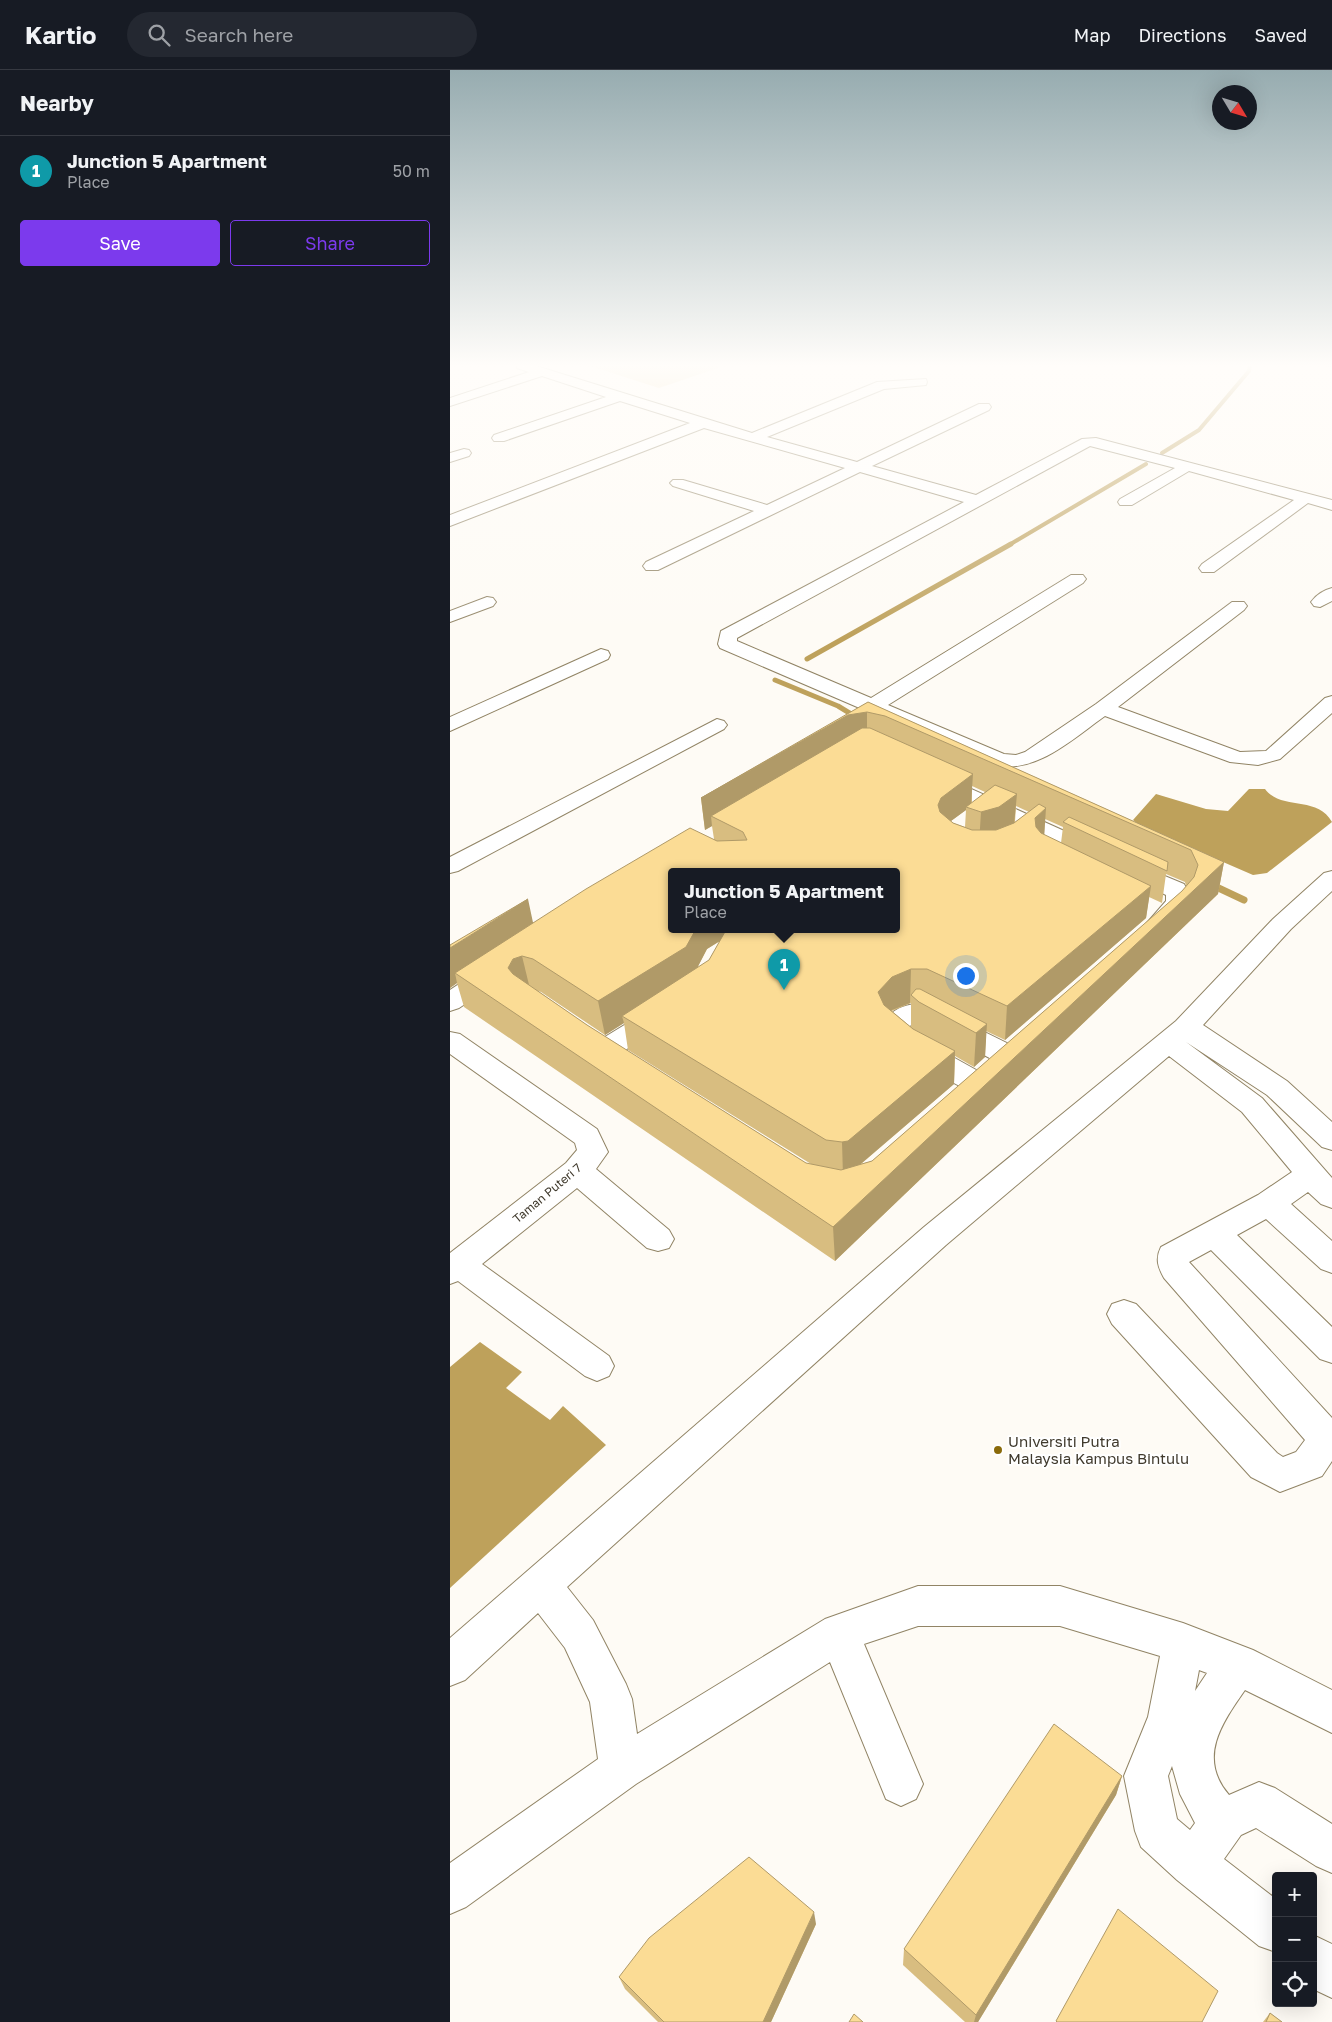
<!DOCTYPE html>
<html lang="en">
<head>
<meta charset="utf-8">
<style>
  :root { --surface:#171b24; --page:#242831; --text:#f1f3f6; --muted:#9ea1a6; --line:#363941; --accent:#7c3aed }
  body { margin:0; font-family:"Golos Text",sans-serif; background:var(--page); color:var(--text) }
  .controls { position:absolute; right:15px; bottom:15px; display:grid; overflow:hidden; border-radius:5px; box-shadow:0 5px 20px #0002 }
  .controls button { width:45px; height:45px; display:grid; place-items:center; padding:0; border:0; border-bottom:1px solid var(--line); background:var(--surface); color:var(--text); font:25px sans-serif }
  .compass { position:absolute; left:762px; top:15px; width:45px; height:45px; border-radius:50%; background:var(--surface); box-shadow:0 5px 20px #0002; rotate:128deg }
  .you { position:absolute; left:515px; top:905px; width:18px; height:18px; margin:-12px; border:4px solid #fff; border-radius:50%; background:#1a73e8; box-shadow:0 0 0 8px #1a73e833 }
  .badge { display:grid; place-items:center; width:32px; height:32px; border-radius:50%; background:var(--accent); color:#fff; font-size:16px; font-weight:700 }
  .pin { position:absolute; translate:-50% -41px; filter:drop-shadow(0 1px 2px #0008) }
  .pin::after { content:''; position:absolute; top:26px; width:18px; height:15px; background:inherit; clip-path:polygon(0 0,100% 0,50% 100%) }
  .popup { position:absolute; left:218px; top:798px; width:232px; height:65px; box-sizing:border-box; display:grid; place-content:center; border-radius:5px; background:var(--surface); filter:drop-shadow(0 1px 4px #0005); font-size:16px; white-space:nowrap; color:var(--muted) }
  .popup b { font-size:19px; color:var(--text) }
  .popup::after { content:''; position:absolute; left:50%; top:100%; margin-left:-10px; border:10px solid transparent; border-top-color:var(--surface) }
  .list { margin:0; padding:0; list-style:none }
  h2 { display:flex; justify-content:space-between; align-items:center; height:65px; margin:0; padding:0 20px; font-size:21px }
  h2 small { font-size:16px; font-weight:400; color:var(--muted) }
  .list li { display:grid; grid-template-columns:32px 1fr auto; gap:15px; align-items:center; box-sizing:border-box; height:70px; padding:0 20px; border-top:1px solid var(--line) }
  .list b { display:block; font-size:19px; white-space:nowrap }
  .list p { margin:0; font-size:16px; white-space:nowrap; color:var(--muted) }
  .list em { font-size:16px; font-style:normal; color:var(--muted) }
  .actions { display:flex; gap:10px; padding:15px 20px }
  .actions a { flex:1; padding:11px 0; border:1px solid var(--accent); border-radius:5px; text-align:center; font-size:18px; color:var(--accent) }
  .actions .main { background:var(--accent); color:#fff }
  .icon { flex:none; width:28px; height:28px; fill:none; stroke:currentColor; stroke-width:2; stroke-linecap:round; stroke-linejoin:round }
  .map { position:relative; flex:none; width:882px; height:1952px; overflow:hidden }
  header { display:flex; align-items:center; gap:30px; box-sizing:border-box; height:70px; padding:0 25px; background:var(--surface); border-bottom:1px solid var(--line) }
  header strong { font-size:24px }
  nav { display:flex; gap:28px; margin-inline-start:auto; font-size:18px }
  .search { width:350px; height:45px; background:var(--page); display:flex; align-items:center; gap:12px; box-sizing:border-box; padding:0 18px; border-radius:28px; color:var(--muted); font-size:19px }
  main { display:flex }
  aside { flex:1; background:var(--surface) }
  .map>svg:first-child { display:block }
</style>
</head>
<body>
<header>
<strong>Kartio</strong>
<div class="search"><svg class="icon" aria-label="search" viewBox="0 0 24 24"><circle cx="10" cy="10" r="6"/><path d="M15 15l6 6"/></svg>Search here</div>
<nav><a>Map</a><a>Directions</a><a>Saved</a></nav>
</header>
<main>
<aside>
<h2>Nearby<small></small></h2>
<ul class="list">
<li><span class="badge" style="background:#0f9aa8">1</span><div><b>Junction 5 Apartment</b><p>Place</p></div><em>50 m</em></li>
</ul>
<div class="actions"><a class="main">Save</a><a>Share</a></div>
</aside>
<div class="map">
<svg width="882" height="1952" viewBox="0 0 882 1952">
  <rect width="100%" height="100%" fill="#fefbf5"/>
  <path fill="#eedbb0" d="M145 295H265L271 297 209 318 140 296Z"/>
  <g fill="#bea15b">
    <path d="M799 719H815C831 741 867 725 882 752L817 803 803 805 690 756 683 750 706 724 756 739 778 741Z"/>
    <path d="M30 1272 72 1302 56 1318 100 1350 113 1336 156 1375 0 1518V1297Z"/>
  </g>
  <g fill="none" stroke-linecap="round" stroke-linejoin="round">
    <g stroke="#bea15b" stroke-width="4">
      <path d="M879 295H882"/>
      <path d="M712 383 749 360 799 301 800 295"/>
      <path d="M559 475 696 394"/>
    </g>
    <g stroke="#bea15b" stroke-width="5">
      <path d="M357 589 561 474"/>
      <path d="M325 610 388 636 406 647"/>
    </g>
    <path stroke="#bea15b" stroke-width="7" d="M760 814 794 830"/>
    <defs>
      <g id="minor">
        <path d="M65 295H83L302 363 427 312 476 309 477 312 476 315 434 319 317 367 407 392 529 334H539L541 337 539 340 422 396 526 425 632 369 646 368 882 430V440L858 433 764 502H752L749 498 752 494 844 430 739 401 682 435H670L668 432 670 429 725 398 640 376 287 568V571L421 628 621 505H633L636 509 633 513 438 635 554 684 566 685 575 682 646 634 782 532H794L797 536 794 540 668 637 790 682 816 681 875 628 882 626V643L830 689 808 695 780 692 655 646C622 669 586 705 542 695L270 578 268 574 271 561 514 432 410 402 208 500H196L193 496 196 492 304 441 223 416 220 413 223 410H233L317 435 395 398 254 358 0 456V445L240 353 170 331 54 371H44L42 368 44 365 156 327 92 306 0 336V328L79 302 67 298Z"/>
        <path d="M14 379 19 380 21 383 19 386 0 392V383Z"/>
        <path d="M882 518V531L870 537 864 536 861 532C866 525 874 520 882 518Z"/>
        <path d="M37 527 43 528 46 532 43 536 0 552V541Z"/>
        <path d="M151 579 158 581 160 585 158 589 0 661V647Z"/>
        <path d="M267 649 274 651 277 655 274 659 8 801 0 803V787Z"/>
        <path d="M488 704 652 778 656 783 652 788 644 790 636 788 480 716 477 711 480 706Z"/>
        <path d="M681 792 734 814 740 825V833C730 848 718 864 699 859L696 854 716 831V825L673 804 669 799 673 794Z"/>
        <path d="M882 801V821L841 859 753 955 837 1011 882 1052V1080L872 1077 817 1025 736 972 812 1028 882 1108V1138L871 1134 858 1122 841 1134 882 1171V1203L871 1199 816 1149 787 1165 882 1257V1293L870 1289 761 1180 739 1192 882 1348V1391L872 1406 830 1422 801 1407 662 1254 657 1244 662 1234 674 1230 686 1234 827 1383 833 1387 846 1382 855 1370 714 1208C708 1197 705 1189 711 1177L808 1125 842 1102 792 1042 719 986 496 1175 117 1517 143 1550 176 1614 182 1629 187 1664 375 1549 468 1516H610L733 1553 803 1580 882 1620V1663L795 1620C772 1653 747 1688 779 1725L809 1712 825 1718 882 1754V1803L866 1796 806 1758 791 1765 774 1789 826 1829V1882L809 1876 727 1810 691 1777 685 1761 674 1706 698 1647 710 1586 610 1556H468L414 1574 473 1714 466 1729 451 1736 436 1729 380 1592 186 1714 16 1837 0 1844V1793L148 1689 140 1632 115 1578 88 1543 15 1610 0 1616V1568L474 1157 726 951 823 849 874 803ZM749 1600 757 1603 745 1621ZM722 1696 730 1724 745 1753 740 1760 727 1749 718 1706Z"/>
        <path d="M42 896 51 898 55 904 51 910 9 938 0 941V920L33 898Z"/>
        <path d="M465 934 484 937 569 979 573 986 569 993 559 996 549 993 470 951H465L458 958 467 967 537 1006 541 1013 537 1020 527 1023 517 1020C489 1004 444 987 430 957 439 943 448 936 465 934Z"/>
        <path d="M208 937 217 940 221 946 217 952 165 987 155 989 145 987 141 980 145 973 199 940Z"/>
        <path d="M0 962 10 964 147 1059 158 1082 146 1099 219 1160 224 1169 219 1178 208 1181 197 1178 127 1118 32 1194 159 1286 164 1296 159 1306 147 1311 135 1306 8 1211 0 1214V1183L116 1093 127 1080 125 1073 0 984Z"/>
        <path d="M863 1865 882 1874V1928L863 1919Z"/>
      </g>
    </defs>
    <use href="#minor" stroke="#918465" stroke-width="2"/>
    <use href="#minor" fill="#fff" fill-rule="evenodd"/>
  </g>
  <g fill="#d8bd80" fill-rule="evenodd">
    <path d="M418 632 774 792 768 824 385 1191 14 937 7 913 0 918V875L83 853 264 769 262 756 255 760 251 728ZM522 716 535 722 522 733ZM566 736 579 742 565 752ZM516 740 515 757 503 753 501 751ZM595 749 613 757 611 773 594 765ZM222 801H446V859H222ZM716 804 735 812 736 816 732 821 422 1091 411 1094 504 1014 505 986 524 997 535 987 536 961 555 970 696 848 699 827 712 833ZM270 871 259 890 247 898 257 879ZM88 921 91 922 155 965 174 953 178 980 361 1094 356 1093 137 955ZM461 933V957L442 941Z"/>
    <path d="M672 1706 666 1725 528 1952H515L453 1895 454 1879Z"/>
    <path d="M366 1854 321 1952H208L175 1919 169 1907Z"/>
    <path d="M820 1943 832 1952H813Z"/>
  </g>
  <g fill="#b09a68">
    <path d="M417 642V672L261 746 262 756 255 760 251 728 398 645Z"/>
    <path d="M523 704 521 735 516 737V740L490 759 488 735 491 728Z"/>
    <path d="M567 724 564 755 529 774 531 742Z"/>
    <path d="M596 738 594 769 582 780 585 748Z"/>
    <path d="M774 792 768 824 385 1191 383 1157Z"/>
    <path d="M701 816 696 848 555 970 557 936Z"/>
    <path d="M78 829 85 862 5 903 7 913 0 918V878Z"/>
    <path d="M246 859H289L257 879 241 910 172 946 174 953 155 965 148 931Z"/>
    <path d="M72 886 80 919 71 922 58 898 63 889Z"/>
    <path d="M461 899 460 933 442 940 428 956V922L442 907Z"/>
    <path d="M537 954 535 987 524 997 526 963Z"/>
    <path d="M505 981 504 1014 399 1104 393 1106 392 1072Z"/>
    <path d="M672 1706 666 1725 528 1952H524L526 1945Z"/>
    <path d="M364 1842 366 1854 321 1952H313Z"/>
  </g>
  <g fill="#fbdc95" stroke="#b09a68">
    <path d="M418 632 774 792 383 1157 5 903 136 819 240 758 267 771 297 770 293 762 261 746 412 658H420L523 704 491 728 488 735 490 742 503 753 522 760H546L564 753 589 734 596 738 585 748 586 757 591 763 701 816 557 936 477 899H461L442 907 428 922 434 935 463 959 505 981 398 1071 392 1072 376 1070 172 946 259 890 276 860 278 859H446V801H222V859H246L236 877 148 931 83 889 72 886 63 889 58 898 63 904 137 955 356 1093 391 1100 422 1091 732 821 744 807 748 795 741 780 435 646 417 642 398 645 251 728Z"/>
    <path d="M545 715 567 724 549 737 531 742 516 737Z"/>
    <path d="M619 747 718 792 717 801 613 752Z"/>
    <path d="M78 829 0 878V875Z"/>
    <path d="M466 919H470L537 954 526 963 469 932 461 925Z"/>
    <path d="M604 1654 672 1706 526 1945 454 1879Z"/>
    <path d="M299 1787 364 1842 313 1952H214L169 1907 199 1868Z"/>
    <path d="M668 1839 768 1921 752 1952H607L606 1951Z"/>
    <path d="M820 1943 832 1952H816Z"/>
    <path d="M404 1944 413 1952H399Z"/>
  </g>
  <linearGradient id="sky" x2="0" y2="1"><stop stop-color="#97acb0"/><stop offset="0.52" stop-color="#fffdfa"/><stop offset="1" stop-color="#fffdfa" stop-opacity="0"/></linearGradient>
  <rect width="882" height="568" fill="url(#sky)"/>
  <circle fill="#8a6a0a" stroke="#fff" stroke-width="2" cx="548" cy="1380" r="5"/>
  <g text-anchor="middle" dominant-baseline="central" stroke-width="4" stroke-linejoin="round" paint-order="stroke">
    <g font-size="12" fill="#403a2d" stroke="#fff">
      <text transform="translate(97 1123) rotate(-40)">Taman Puteri 7</text>
    </g>
    <g font-size="15" fill="#403a2d" stroke="#fff" text-anchor="start">
      <text x="558" y="1371">Universiti Putra<tspan x="558" dy="17">Malaysia Kampus Bintulu</tspan></text>
    </g>
  </g>
</svg>
<div class="controls">
<button>+</button>
<button>−</button>
<button><svg class="icon" aria-label="locate" viewBox="0 0 24 24"><circle cx="12" cy="12" r="6"/><path d="M12 2v4M12 18v4M2 12h4M18 12h4"/></svg></button>
</div>
<svg class="compass" viewBox="-18 -18 36 36"><path d="M0-13l5 13h-10z" fill="#e53935"/><path d="M0 13l5-13h-10z" fill="#9ea1a6"/></svg>
<div class="you"></div>
<div class="pin badge" style="left:334px;top:920px;background:#0f9aa8">1</div>
<div class="popup"><b>Junction 5 Apartment</b>Place</div>
</div>
</main>
</body>
</html>
